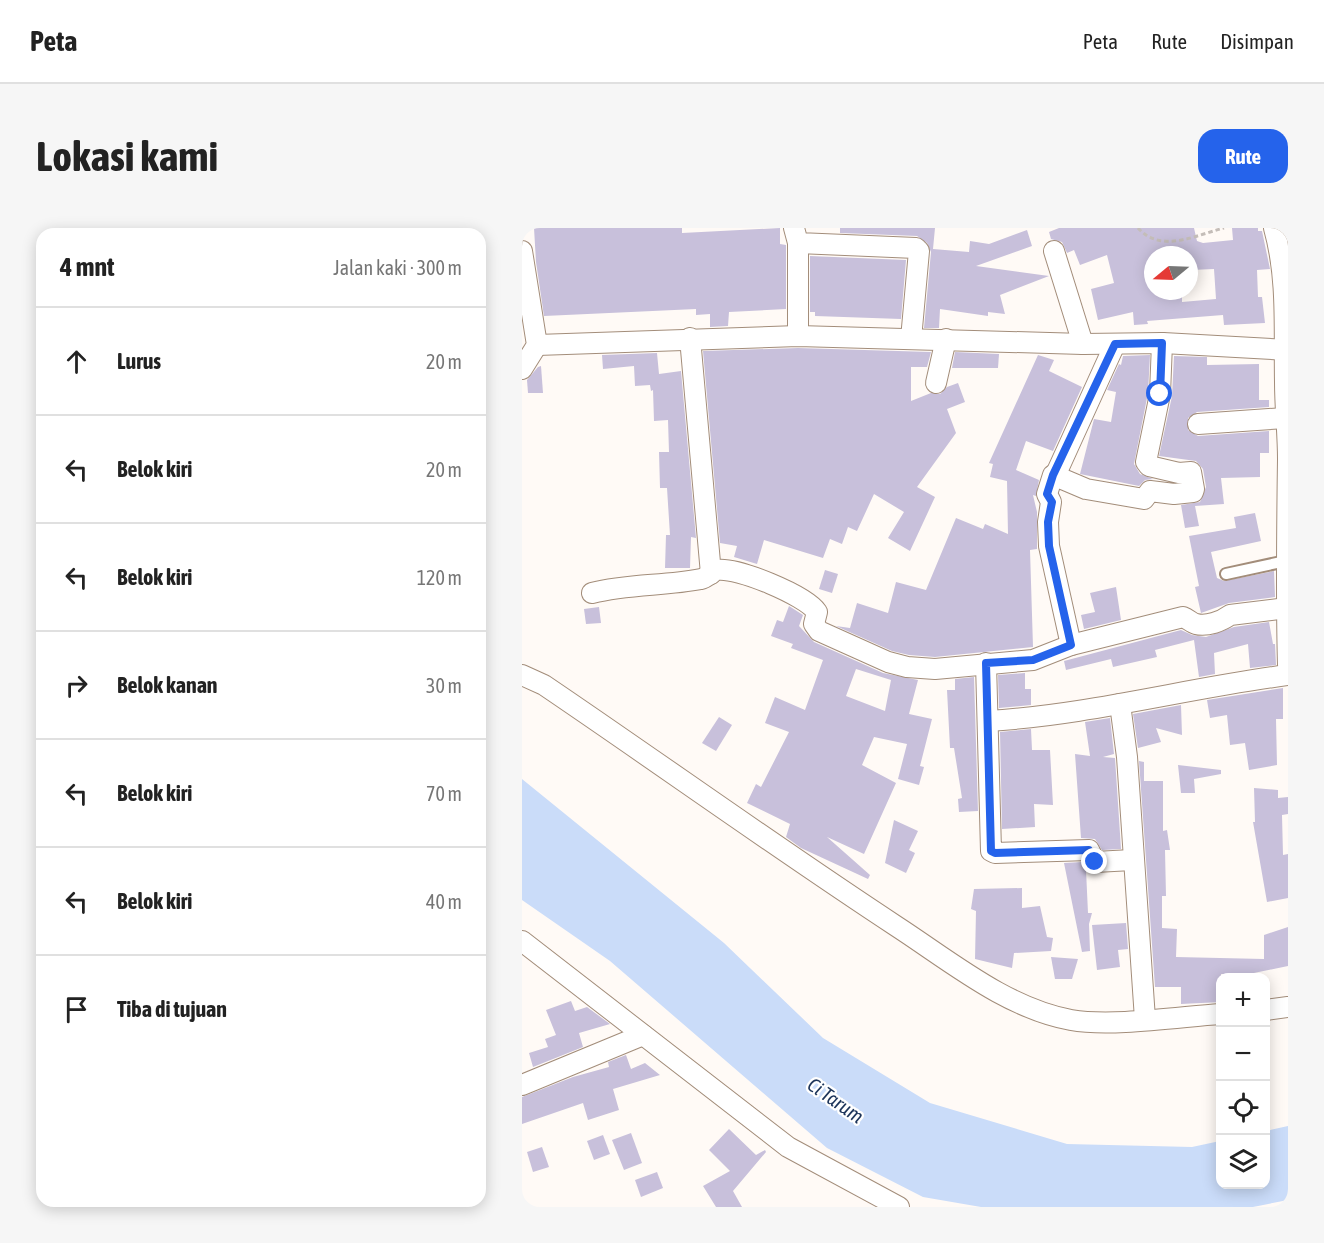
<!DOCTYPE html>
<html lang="id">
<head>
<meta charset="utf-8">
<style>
  :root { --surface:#fff; --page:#f6f6f6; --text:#222; --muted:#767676; --line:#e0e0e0; --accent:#2563eb }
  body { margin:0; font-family:"Asap Condensed",sans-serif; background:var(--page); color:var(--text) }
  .controls { position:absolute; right:18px; bottom:18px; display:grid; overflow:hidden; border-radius:12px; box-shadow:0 3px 15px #0003 }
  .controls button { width:54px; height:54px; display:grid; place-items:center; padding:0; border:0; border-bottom:2px solid var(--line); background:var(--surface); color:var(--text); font:30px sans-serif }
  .compass { position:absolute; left:622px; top:18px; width:54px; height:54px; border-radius:50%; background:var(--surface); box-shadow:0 3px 15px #0003; rotate:251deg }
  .stop { position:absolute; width:18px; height:18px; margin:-14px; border:4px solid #2563eb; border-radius:50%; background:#fff }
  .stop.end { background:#2563eb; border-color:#fff; box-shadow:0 2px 6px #0008 }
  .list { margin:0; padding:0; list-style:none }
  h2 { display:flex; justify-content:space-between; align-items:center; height:78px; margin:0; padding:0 24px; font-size:26px }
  h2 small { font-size:20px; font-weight:400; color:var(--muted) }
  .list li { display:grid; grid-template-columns:39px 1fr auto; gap:18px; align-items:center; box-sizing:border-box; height:108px; padding:0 24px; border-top:2px solid var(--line) }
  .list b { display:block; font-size:22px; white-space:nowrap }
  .list em { font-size:20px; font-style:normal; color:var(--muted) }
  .icon { flex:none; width:33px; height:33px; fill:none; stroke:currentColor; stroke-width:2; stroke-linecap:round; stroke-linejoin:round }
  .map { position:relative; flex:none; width:766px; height:979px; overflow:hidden; border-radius:18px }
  header { display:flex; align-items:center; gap:36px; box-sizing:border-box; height:84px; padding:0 30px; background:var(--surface); border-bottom:2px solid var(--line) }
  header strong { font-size:28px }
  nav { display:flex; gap:33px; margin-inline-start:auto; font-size:21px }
  .intro { display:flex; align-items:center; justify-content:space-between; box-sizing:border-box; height:144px; padding:0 36px }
  h1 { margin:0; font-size:42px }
  .button { padding:15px 27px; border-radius:18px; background:var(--accent); color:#fff; font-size:21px; font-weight:700 }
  main { display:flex; gap:36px; padding:0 36px }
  aside { flex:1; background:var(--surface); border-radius:18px; box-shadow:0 3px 15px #0003 }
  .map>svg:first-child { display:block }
</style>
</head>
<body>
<header>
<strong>Peta</strong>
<nav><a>Peta</a><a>Rute</a><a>Disimpan</a></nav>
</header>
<div class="intro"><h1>Lokasi kami</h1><a class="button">Rute</a></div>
<main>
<aside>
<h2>4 mnt<small>Jalan kaki · 300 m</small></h2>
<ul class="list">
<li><svg class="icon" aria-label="ahead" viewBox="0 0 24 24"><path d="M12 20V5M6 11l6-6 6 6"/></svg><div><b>Lurus</b></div><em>20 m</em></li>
<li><svg class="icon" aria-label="left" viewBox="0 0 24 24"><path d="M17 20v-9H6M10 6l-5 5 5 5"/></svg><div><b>Belok kiri</b></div><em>20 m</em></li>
<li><svg class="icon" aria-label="left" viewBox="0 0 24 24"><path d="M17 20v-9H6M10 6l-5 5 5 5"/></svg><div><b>Belok kiri</b></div><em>120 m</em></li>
<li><svg class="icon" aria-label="right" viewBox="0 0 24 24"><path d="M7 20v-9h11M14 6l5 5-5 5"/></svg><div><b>Belok kanan</b></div><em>30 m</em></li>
<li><svg class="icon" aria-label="left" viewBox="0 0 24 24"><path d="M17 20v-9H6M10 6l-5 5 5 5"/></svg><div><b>Belok kiri</b></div><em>70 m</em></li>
<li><svg class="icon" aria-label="left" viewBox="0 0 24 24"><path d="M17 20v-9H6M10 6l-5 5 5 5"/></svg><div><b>Belok kiri</b></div><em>40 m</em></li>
<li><svg class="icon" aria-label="arrive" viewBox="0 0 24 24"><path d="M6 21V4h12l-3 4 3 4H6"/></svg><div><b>Tiba di tujuan</b></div></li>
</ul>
</aside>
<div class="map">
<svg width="766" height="979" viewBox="0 0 766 979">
  <rect width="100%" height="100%" fill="#fffaf6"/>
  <path fill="#cadcf9" d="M0 551 202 715 301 810 408 875 545 916 670 919 698 913V956H744V903L766 898V972L731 979H459L401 969 305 920 88 733 0 672Z"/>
  <g fill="#c8c0db" fill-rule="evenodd">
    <path d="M12 0H160V5L258 0V16L264 17V81L207 84 206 98 188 99V86L174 87V81L22 88 14 34Z"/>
    <path d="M318 0H413L411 21 447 24 448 13 467 16 505 2 510 18 454 38 527 48 478 67 483 86 466 84V88L418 81 417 100H402L409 24 405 15 395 8 318 5Z"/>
    <path d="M537 0H672L675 13 681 15 711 12 710 0H736V3H740L748 41 735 42 736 69H740L743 95 702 97 701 87 625 93 626 96 612 97 611 84 576 92 569 61 592 55 585 27 558 37 552 22 545 25 540 14 529 11 527 4ZM631 27H668L669 42 692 41 694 71 660 74V63H631Z"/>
    <path d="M288 28 384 32 379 91 293 88V84H288Z"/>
    <path d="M276 120 409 124 405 139H389V173L409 165 418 166 425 159 436 155 443 174 425 181 434 205 395 259 413 269 388 323 366 310 382 284 352 266 335 303 326 299 320 316 308 311 301 330 242 312 235 336 212 329 215 318 198 315 181 123Z"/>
    <path d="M433 124 477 126 476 140H430Z"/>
    <path d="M135 125 137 146 159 143 174 310 169 309 168 340H143L144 307H148L145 260H138L137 224H147L146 192 132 193 131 162 129 163 128 157 113 158 112 138 81 141 80 127Z"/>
    <path d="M516 127 532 132 527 143 560 159 531 223 504 213 494 242 517 252 514 268 511 267 515 284V321L508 322 511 419 413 429 387 427 370 423 314 398 328 400 335 375 366 385 374 354 404 362 434 290 461 301 463 296 486 306 485 253 468 249 471 236 467 235Z"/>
    <path d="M628 127 626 165 612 236 618 246 631 251 623 252 617 258 558 246 572 191 589 194 594 164 585 162 597 136 599 137 601 128Z"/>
    <path d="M652 128 685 129V137L737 136V172H747V179L675 184 666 190V202L676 208 747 203V225H738V249L699 250 702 276 673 278 677 298 663 300 659 277 678 274 684 259 681 241 674 233 637 228 650 168Z"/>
    <path d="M19 138 21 165H6L5 152 16 139Z"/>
    <path d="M733 285 739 313 689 324 695 350 702 353 752 343 753 369 707 375 679 385 673 359 677 358 667 308 714 300 712 289Z"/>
    <path d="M303 342 316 346 310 365 297 361Z"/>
    <path d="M594 359 599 392 562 401 559 387 573 384 568 365Z"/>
    <path d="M267 378 281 387 277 398 292 414 361 445 396 452 387 486 410 491 398 538 402 539 397 557 376 551 385 516 352 509 340 537 374 555 342 626 305 609 348 647 346 651 279 620 264 609 268 596 225 575 234 556 239 559 267 504 243 495 253 469 283 482 301 432 269 420 271 416 249 408 255 392 261 394ZM334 441 369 452 363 483 324 468Z"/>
    <path d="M77 379 79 395 64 396 62 381Z"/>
    <path d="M747 394 751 416H753L754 437 728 440 726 416 692 425 693 446 677 449 672 412 633 422 635 429 591 439 589 431 544 442 542 433 659 402 670 407 684 409 712 399Z"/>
    <path d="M503 445V461H509V477L477 480 476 447Z"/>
    <path d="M452 449 456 583 437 584 436 571 440 570 432 520H428L425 462H433V451Z"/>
    <path d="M761 460V491H754L755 537 727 542 723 515 708 517 705 487 688 490 685 472Z"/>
    <path d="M659 477 660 507 634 500 639 514 616 520 611 486Z"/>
    <path d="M197 489 210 497 194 523 180 515Z"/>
    <path d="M588 490 592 526 581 529 593 530 599 621 580 622 573 611 559 610 553 526 568 528 563 494Z"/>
    <path d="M509 501 510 522H528L531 577 512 576 513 599 480 601 478 504Z"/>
    <path d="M617 533 622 534V553H641V603L645 602 648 622H643L644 668H640V700L655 701 654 729 742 731V707L766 699V738L727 746H699V774L659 776V759H633Z"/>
    <path d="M656 537 699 542V546L672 551 673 565H659Z"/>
    <path d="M732 560 756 562V570L766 569V586L760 587 761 627 766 626V670L745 674 731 594H733Z"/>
    <path d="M372 592 396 603 387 622 393 625 384 645 363 635Z"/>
    <path d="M560 634 564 642 566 685H570L567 696 568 723 560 724 542 635Z"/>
    <path d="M500 660V680L518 678 525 709 531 710 529 723 492 725 490 740 453 731 454 683 449 681 452 661Z"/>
    <path d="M604 695 606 721 596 722 598 739 575 742 570 697Z"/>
    <path d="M529 729 556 731 550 751H533Z"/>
    <path d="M49 773 53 783 65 779 88 796 57 805 61 819 11 839 7 825 26 819 23 811 34 807 24 782Z"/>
    <path d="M104 827 109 841 123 835 138 847 91 861 97 882 66 892 61 875 0 896V869L51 849 87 839 86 834Z"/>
    <path d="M207 901 234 927 243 922 244 924 211 963 220 979H194L181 958 208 943 187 922Z"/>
    <path d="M109 905 120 935 102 942 90 912Z"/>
    <path d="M81 907 88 926 72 932 65 913Z"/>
    <path d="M20 919 27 939 11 944 5 924Z"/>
    <path d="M135 944 141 960 119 969 113 952Z"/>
  </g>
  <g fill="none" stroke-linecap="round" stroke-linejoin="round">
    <defs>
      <path id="lane" d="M704 346 764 333"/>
      <g id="street">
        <path d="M272 0 276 15 394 20 397 23 389 111"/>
        <path d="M752 0C766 50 762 102 763 154 763 180 766 206 766 231 765 300 764 368 766 437"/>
        <path d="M0 23 15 117 0 141"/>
        <path d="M532 23 561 116"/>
        <path d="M276 108V15"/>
        <path d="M168 110 189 346"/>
        <path d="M15 117 276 108 561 116 641 115 766 122"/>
        <path d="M414 155 424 111"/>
        <path d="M676 196 763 190"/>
        <path d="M533 248 593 116"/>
        <path d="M70 365C106 356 143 358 179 351 186 350 189 343 195 342 215 339 283 367 295 384L292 396 297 403 366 434 385 439 413 441 511 432 549 417 661 389C666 391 670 395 674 396 685 399 700 393 708 387L765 380"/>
        <path d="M549 417 527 318 526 294 529 274 525 266 531 247 564 261 622 271 628 263 652 266 671 264 672 261 669 244 657 245 627 238 624 234 638 166 640 115"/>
        <path d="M464 435 469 623 473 625 567 622 573 634 610 632"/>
        <path d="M0 447 22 457C140 537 255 620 374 698 428 733 484 780 549 792 589 799 656 789 698 786"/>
        <path d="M598 476 605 529 623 791"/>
        <path d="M466 493C567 487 666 460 766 447"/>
        <path d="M0 713 266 919 377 979"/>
        <path d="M744 782 766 779"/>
        <path d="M0 857 121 807"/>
      </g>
    </defs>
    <use href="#lane" stroke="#a38d7a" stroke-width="14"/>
    <use href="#street" stroke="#a38d7a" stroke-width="22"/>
    <path stroke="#c4bdb8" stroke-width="3" stroke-dasharray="4.5 3" stroke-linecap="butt" d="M616 0C639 26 674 7 702 0"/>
    <use href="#lane" stroke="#fff" stroke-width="10"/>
    <use href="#street" stroke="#fff" stroke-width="20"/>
  </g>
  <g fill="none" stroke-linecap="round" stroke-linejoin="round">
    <path stroke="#2563eb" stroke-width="8" d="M573 634 567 622 473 625 469 623 464 435 511 432 549 417 527 318 526 294 530 274 525 266 531 247 593 116 640 115 638 166"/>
  </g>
  <g text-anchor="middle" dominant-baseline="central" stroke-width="4.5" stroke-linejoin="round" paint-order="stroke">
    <g font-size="20" font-style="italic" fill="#1c345a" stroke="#fff">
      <text transform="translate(314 872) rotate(35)">Ci Tarum</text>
    </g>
  </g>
</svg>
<div class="controls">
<button>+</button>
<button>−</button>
<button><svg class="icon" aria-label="locate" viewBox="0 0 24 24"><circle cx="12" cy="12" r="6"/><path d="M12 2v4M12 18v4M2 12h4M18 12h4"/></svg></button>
<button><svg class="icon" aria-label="layers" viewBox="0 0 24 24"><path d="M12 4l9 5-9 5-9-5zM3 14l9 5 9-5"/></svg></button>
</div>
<svg class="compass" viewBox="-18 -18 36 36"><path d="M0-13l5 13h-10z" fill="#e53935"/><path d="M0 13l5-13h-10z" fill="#767676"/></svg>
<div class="stop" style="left:638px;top:166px"></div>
<div class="stop end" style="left:573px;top:634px"></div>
</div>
</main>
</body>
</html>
